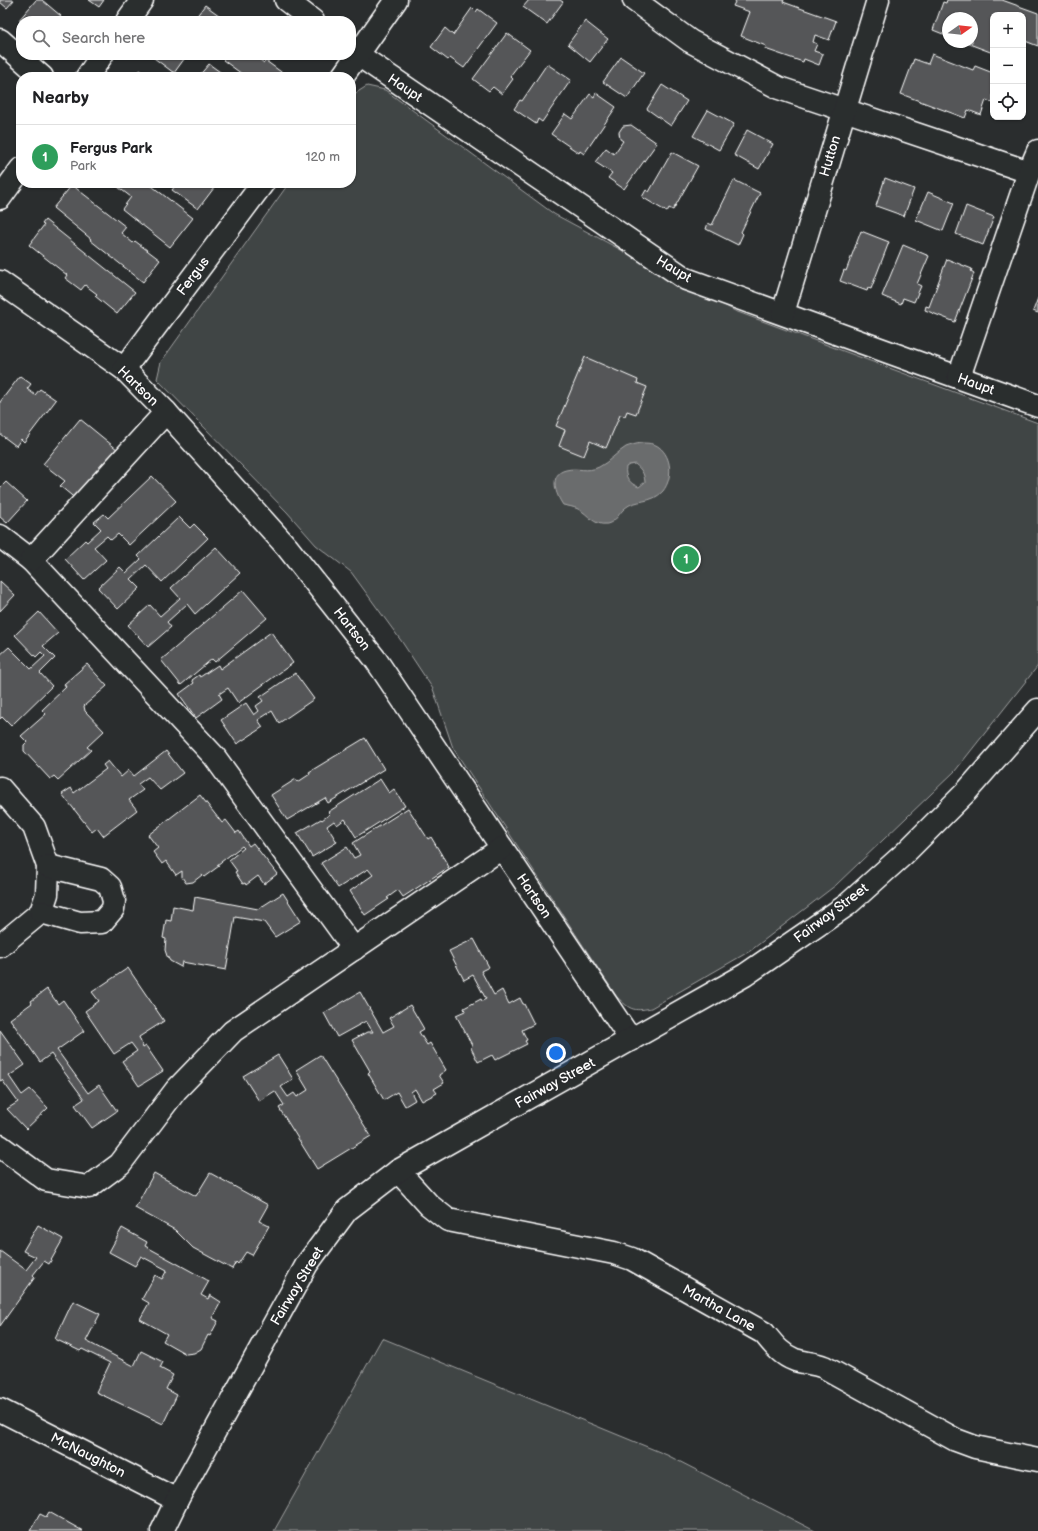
<!DOCTYPE html>
<html lang="en">
<head>
<meta charset="utf-8">
<style>
  :root { --surface:#fff; --page:#f2f2f2; --text:#202124; --muted:#757577; --line:#e0e0e0; --accent:#847042 }
  body { margin:0; font-family:"Balsamiq Sans",sans-serif; background:var(--page); color:var(--text) }
  .controls { position:absolute; right:12px; top:12px; display:grid; overflow:hidden; border-radius:8px; box-shadow:0 1px 3px #0004 }
  .controls button { width:36px; height:36px; display:grid; place-items:center; padding:0; border:0; border-bottom:1px solid var(--line); background:var(--surface); color:var(--text); font:20px sans-serif }
  .compass { position:absolute; left:942px; top:12px; width:36px; height:36px; border-radius:50%; background:var(--surface); box-shadow:0 1px 3px #0004; rotate:75deg }
  .you { position:absolute; left:556px; top:1053px; width:14px; height:14px; margin:-10px; border:3px solid #fff; border-radius:50%; background:#1a73e8; box-shadow:0 0 0 6px #1a73e833 }
  .badge { display:grid; place-items:center; width:26px; height:26px; border-radius:50%; background:var(--accent); color:#fff; font-size:13px; font-weight:700 }
  .pin { position:absolute; translate:-50% -50%; border:2px solid #fff; box-shadow:0 1px 4px #0006 }
  .list { margin:0; padding:0; list-style:none }
  h2 { display:flex; justify-content:space-between; align-items:center; height:52px; margin:0; padding:0 16px; font-size:17px }
  h2 small { font-size:13px; font-weight:400; color:var(--muted) }
  .list li { display:grid; grid-template-columns:26px 1fr auto; gap:12px; align-items:center; box-sizing:border-box; height:64px; padding:0 16px; border-top:1px solid var(--line) }
  .list b { display:block; font-size:15px; white-space:nowrap }
  .list p { margin:0; font-size:13px; white-space:nowrap; color:var(--muted) }
  .list em { font-size:13px; font-style:normal; color:var(--muted) }
  .icon { flex:none; width:22px; height:22px; fill:none; stroke:currentColor; stroke-width:2; stroke-linecap:round; stroke-linejoin:round }
  .map { position:relative; flex:none; width:1038px; height:1531px; overflow:hidden }
  .search { position:absolute; background:var(--surface); box-shadow:0 1px 3px #0004; left:16px; top:16px; width:340px; height:44px; display:flex; align-items:center; gap:10px; box-sizing:border-box; padding:0 14px; border-radius:16px; color:var(--muted); font-size:15px }
  .panel { position:absolute; background:var(--surface); box-shadow:0 1px 3px #0004; left:16px; top:72px; width:340px; height:116px; border-radius:16px }
  .map>svg:first-child { display:block }
</style>
</head>
<body>
<div class="map">
<svg width="1038" height="1531" viewBox="0 0 1038 1531">
  <rect width="100%" height="100%" fill="#2a2d2e"/>
  <filter id="ink" filterUnits="userSpaceOnUse"><feTurbulence type="fractalNoise" baseFrequency=".025" numOctaves="2"/><feDisplacementMap in="SourceGraphic" scale="8" xChannelSelector="R" yChannelSelector="G"/><feConvolveMatrix kernelMatrix="1 2 1 2 8 2 1 2 1" color-interpolation-filters="sRGB"/></filter>
  <g filter="url(#ink)">
    <g fill="#414445" stroke="#a0a2a2">
      <path d="M367 86 385 90 554 214 735 311 1038 423V665L1037 667 955 771 836 885 750 951 651 1008C632 1012 630 1009 617 997L453 748 433 689 402 642 351 572 316 545 287 512 157 379 161 362 289 183H351V96Z"/>
      <path d="M382 1338 667 1455 815 1531H274Z"/>
    </g>
    <path fill="#6a6c6d" stroke="#a6a7a7" fill-rule="evenodd" d="M641 443C647 443 654 443 659 447 672 457 673 478 663 491 652 504 635 499 625 508 619 513 616 522 607 524 593 526 589 514 578 509 574 507 568 506 563 505 556 495 548 474 566 470 578 467 587 473 599 467 609 462 616 453 626 447 631 445 636 444 641 443ZM635 464C642 470 644 473 645 482L639 487C630 484 624 477 626 467L629 465Z"/>
    <g fill="#555758" stroke="#fff">
      <path d="M0 0H14L7 8 0 2Z"/>
      <path d="M36 0H42L61 16 57 21H21L19 20Z"/>
      <path d="M89 0H104L99 7Z"/>
      <path d="M529 0H560L563 2 547 24 523 7Z"/>
      <path d="M736 0H784L783 2 836 21 829 40 815 35 813 42 817 44 814 51 823 54 819 65 804 59 803 62 765 49 766 46 741 36 750 12 733 6Z"/>
      <path d="M947 0H1002L1038 13V46L1025 41 1023 46V15H993V53L964 42H972V18H948V36L933 30 943 2 946 3Z"/>
      <path d="M205 5 227 21H193Z"/>
      <path d="M472 8 476 12 478 9 497 23 464 68 450 58 448 60 431 47 445 28 453 35Z"/>
      <path d="M585 21 608 39 590 62 568 44Z"/>
      <path d="M507 33 530 50 510 76 513 79 502 94 493 87 489 91 473 79Z"/>
      <path d="M932 54 973 70 975 66 993 73V103L986 100 981 115 968 110 965 118 901 94 914 59 928 64Z"/>
      <path d="M150 55H187L174 73Z"/>
      <path d="M221 55H254L264 63 266 61 288 77H246L223 60 225 58Z"/>
      <path d="M621 57 644 73 627 98 603 82Z"/>
      <path d="M209 64 227 77H198Z"/>
      <path d="M547 64 571 80 542 122 538 119 536 124 514 109 520 100 522 101Z"/>
      <path d="M140 70 150 77H135Z"/>
      <path d="M662 85 687 101 671 126 647 109Z"/>
      <path d="M596 93 616 107 584 154 580 151 579 153 551 134 565 114 572 119 590 94 594 97Z"/>
      <path d="M708 110 734 124 719 150 693 136Z"/>
      <path d="M631 125 657 143 624 189 608 178 612 173 595 162 606 148 614 154 623 141 620 139 619 132 623 126Z"/>
      <path d="M747 130 773 144 759 169 734 155Z"/>
      <path d="M672 152 698 166 673 210 669 208 667 212 642 197 646 190 649 192Z"/>
      <path d="M885 178 914 189 904 216 876 206Z"/>
      <path d="M734 180 760 193 741 232 743 234 738 245 706 229 708 223 712 225Z"/>
      <path d="M122 183H148L193 218 170 247 122 209 131 197 118 187Z"/>
      <path d="M171 183H216L217 184 198 209 172 190 175 186Z"/>
      <path d="M72 185 126 227 121 233 133 243 135 241 160 260 143 282 90 240 91 239 53 208Z"/>
      <path d="M928 192 954 203 943 231 916 220Z"/>
      <path d="M966 206 994 217 983 245 956 234Z"/>
      <path d="M45 220 135 292 117 314 95 296 97 294 85 285 81 290 65 278 67 275 29 245 44 225 42 224Z"/>
      <path d="M861 231 889 242 871 289 868 288 867 291 840 281 844 270 846 271Z"/>
      <path d="M903 245 929 256 917 284 921 286 914 302 903 298 901 304 882 296Z"/>
      <path d="M947 259 972 269 971 271 974 273 955 322 925 310 926 306 929 307Z"/>
      <path d="M1038 298V313L1033 311Z"/>
      <path d="M585 357 638 380 637 383 647 387 636 414 627 411 625 416 620 415 606 448 590 441 584 456 559 446 565 430 556 426Z"/>
      <path d="M20 376 31 384 27 389 35 395 40 389 56 400 24 442 21 439 16 446 0 434V402Z"/>
      <path d="M80 419 118 450 77 500 60 486 65 481 43 464Z"/>
      <path d="M152 476 176 501 129 545 118 534 111 540 107 536 94 547 106 560 84 580 65 559 85 540 87 542 101 529 94 522 104 514 108 518Z"/>
      <path d="M6 482 27 501 7 523 0 517V488Z"/>
      <path d="M179 517 190 528 194 524 208 538 162 582 146 565 131 579 140 588 118 609 98 588 120 567 126 573 141 559 138 556Z"/>
      <path d="M216 547 240 573 195 614 187 604 167 622 171 627 148 647 128 625 150 605 160 616 180 598 171 588Z"/>
      <path d="M0 581 15 595 0 611Z"/>
      <path d="M243 590 267 618 215 662 212 659 181 685 161 660Z"/>
      <path d="M39 612 58 633 43 646 55 658 40 673 52 686 11 726 2 717 0 719V655L9 647 31 669 45 656 41 652 36 657 15 635Z"/>
      <path d="M271 632 293 663 238 703 228 688 219 694 222 699 196 718 179 694 194 683 192 680 199 675 200 677 218 665 220 669Z"/>
      <path d="M87 664 107 686 84 706 85 711 104 731 87 747 91 750 58 780 54 776 50 779 24 751V745L27 742 21 736 46 714 42 710 66 687 64 684Z"/>
      <path d="M295 673 314 699 279 723 272 711 258 720 263 727 237 744 221 720 246 703 254 715 259 711 256 706 263 701 260 697Z"/>
      <path d="M365 738 384 769 328 803 325 798 287 820 271 795 296 779 298 782 310 774 309 772Z"/>
      <path d="M166 751 183 773 160 790 148 777 138 784 143 790 129 800 137 810 103 836 97 828 92 832 62 794 71 788 74 793 106 769 103 765 108 761 121 777 129 770 134 776Z"/>
      <path d="M380 779 389 793 394 789 405 806 356 837 345 819 337 825 334 821 327 826 337 842 312 857 297 833 321 819 322 820 330 814 328 812Z"/>
      <path d="M200 795 222 823 226 820 236 833 239 831 249 846 253 843 277 874 264 884 258 876 246 885 245 883 243 884 235 872 237 871 229 860 244 848 242 846 217 865 219 866 204 877 202 875 193 882 186 883 182 877V871L176 875 166 861 162 864 153 852 158 848 148 835Z"/>
      <path d="M408 808 428 839 431 837 449 867 403 897 398 890 387 898 389 899 365 915 350 891 373 875 368 869 338 888 321 863 347 847 354 858 360 855 353 843Z"/>
      <path d="M283 893 301 921 275 937 264 922 235 917 226 970 182 962 181 967 170 961 167 956 165 950 166 939 163 938 166 920 171 921 173 906 193 910 195 897 258 909Z"/>
      <path d="M474 939 489 967 481 971 494 995 502 990 509 1004 520 998 523 1004H524L534 1024 522 1030 527 1040 525 1041 527 1044 495 1060 492 1055 478 1062 471 1048 472 1045 456 1015 465 1011 464 1008 481 999 482 1001 486 999 473 975 464 980 449 951Z"/>
      <path d="M128 968 164 1021 139 1037 143 1048 146 1046 163 1071 139 1086 122 1061 137 1051 131 1043 114 1054 85 1011 99 1001 92 992Z"/>
      <path d="M47 989 58 1004 63 1000 84 1031 57 1050 88 1093 99 1085 117 1111 92 1128 75 1105 84 1099 51 1054 40 1062 10 1019 32 1003 31 1001Z"/>
      <path d="M360 992 383 1032 394 1026 389 1018 410 1005 424 1029 419 1032 427 1045 430 1043 446 1070 439 1075 444 1083 434 1089 437 1093 422 1101 415 1089 411 1092 415 1100 405 1106 397 1092 384 1100 368 1073 370 1071 352 1040 367 1032H373L366 1021 337 1037 324 1013Z"/>
      <path d="M0 1030 25 1065 9 1076 22 1095 30 1089 48 1108 26 1129 7 1109 18 1102 2 1080 0 1081Z"/>
      <path d="M278 1055 293 1079 281 1087 288 1097 294 1093 297 1097 308 1090 296 1070 320 1055 371 1136 317 1169 279 1108 284 1105 275 1091 259 1101 243 1076Z"/>
      <path d="M154 1173 196 1196 210 1173 268 1205 259 1221 269 1226 252 1255 246 1252 238 1264 236 1262 232 1269 193 1248 175 1230 135 1208Z"/>
      <path d="M38 1225 63 1239 49 1264 44 1261 33 1275 35 1277 0 1326V1251L26 1270 36 1257 23 1251Z"/>
      <path d="M122 1228 147 1242 145 1246 209 1281 201 1295 208 1299 210 1295 221 1302 212 1318 218 1321 210 1336 208 1335 201 1349 194 1353 186 1354 163 1341 167 1334 140 1319 149 1303 142 1299 155 1275 162 1279 167 1270 141 1256 135 1266 109 1252Z"/>
      <path d="M73 1301 100 1314 86 1341 134 1366 141 1351 163 1362 160 1368 173 1375 166 1389 177 1395 163 1424 96 1392 110 1363 82 1349 80 1351 55 1339Z"/>
      <path d="M49 1512 83 1531H30L40 1514 46 1517Z"/>
    </g>
    <g fill="none" stroke-linecap="round" stroke-linejoin="round">
      <defs>
        <g id="minor">
          <path d="M286 0 313 21"/>
          <path d="M634 0 690 41 779 88 1029 172"/>
          <path d="M127 21 142 0"/>
          <path d="M0 40 42 77"/>
          <path d="M351 50 686 279 1038 406"/>
          <path d="M87 77 102 55"/>
          <path d="M342 77 396 0"/>
          <path d="M0 198 21 169"/>
          <path d="M0 282 124 369 166 412 287 547 376 660 631 1040"/>
          <path d="M783 313 878 0"/>
          <path d="M124 369 263 183"/>
          <path d="M959 377 1029 172 1038 151"/>
          <path d="M0 536 31 560 214 756 354 949"/>
          <path d="M31 560 166 412"/>
          <path d="M0 788 34 827 48 866 47 894 41 912 0 946"/>
          <path d="M41 912 80 923 102 922 113 909 114 901 110 887 101 879 48 866"/>
          <path d="M0 1146 46 1180 89 1187 120 1164 176 1090 233 1031 502 848"/>
          <path d="M398 1171 429 1205 448 1220 614 1253 632 1259 764 1333C773 1344 781 1355 795 1360 805 1363 814 1363 824 1367L956 1440 975 1447 1038 1460"/>
          <path d="M0 1410 177 1500"/>
          <path d="M162 1531 177 1500 307 1264 347 1210 398 1171 745 975 847 905 904 854 966 792 1038 710"/>
        </g>
      </defs>
      <use href="#minor" stroke="#fff" stroke-width="25"/>
      <use href="#minor" stroke="#2a2d2e" stroke-width="22"/>
    </g>
  </g>
  <g text-anchor="middle" dominant-baseline="central" stroke-width="3.5" stroke-linejoin="round" paint-order="stroke">
    <g font-size="14" fill="#fff" stroke="#2a2d2e">
      <text transform="translate(405 88) rotate(34)">Haupt</text>
      <text transform="translate(830 156) rotate(-73)">Hutton</text>
      <text transform="translate(674 269) rotate(31)">Haupt</text>
      <text transform="translate(193 276) rotate(-53)">Fergus</text>
      <text transform="translate(976 384) rotate(20)">Haupt</text>
      <text transform="translate(138 386) rotate(44)">Hartson</text>
      <text transform="translate(352 629) rotate(52)">Hartson</text>
      <text transform="translate(534 896) rotate(56)">Hartson</text>
      <text transform="translate(831 913) rotate(-37)">Fairway Street</text>
      <text transform="translate(555 1083) rotate(-29)">Fairway Street</text>
      <text transform="translate(297 1286) rotate(-59)">Fairway Street</text>
      <text transform="translate(719 1308) rotate(29)">Martha Lane</text>
      <text transform="translate(88 1455) rotate(27)">McNaughton</text>
    </g>
  </g>
</svg>
<div class="controls">
<button>+</button>
<button>−</button>
<button><svg class="icon" aria-label="locate" viewBox="0 0 24 24"><circle cx="12" cy="12" r="6"/><path d="M12 2v4M12 18v4M2 12h4M18 12h4"/></svg></button>
</div>
<svg class="compass" viewBox="-18 -18 36 36"><path d="M0-13l5 13h-10z" fill="#e53935"/><path d="M0 13l5-13h-10z" fill="#757577"/></svg>
<div class="you"></div>
<div class="pin badge" style="left:686px;top:559px;background:#2e9e5b">1</div>
<div class="search"><svg class="icon" aria-label="search" viewBox="0 0 24 24"><circle cx="10" cy="10" r="6"/><path d="M15 15l6 6"/></svg>Search here</div>
<section class="panel">
<h2>Nearby<small></small></h2>
<ul class="list">
<li><span class="badge" style="background:#2e9e5b">1</span><div><b>Fergus Park</b><p>Park</p></div><em>120 m</em></li>
</ul>
</section>
</div>
</body>
</html>
